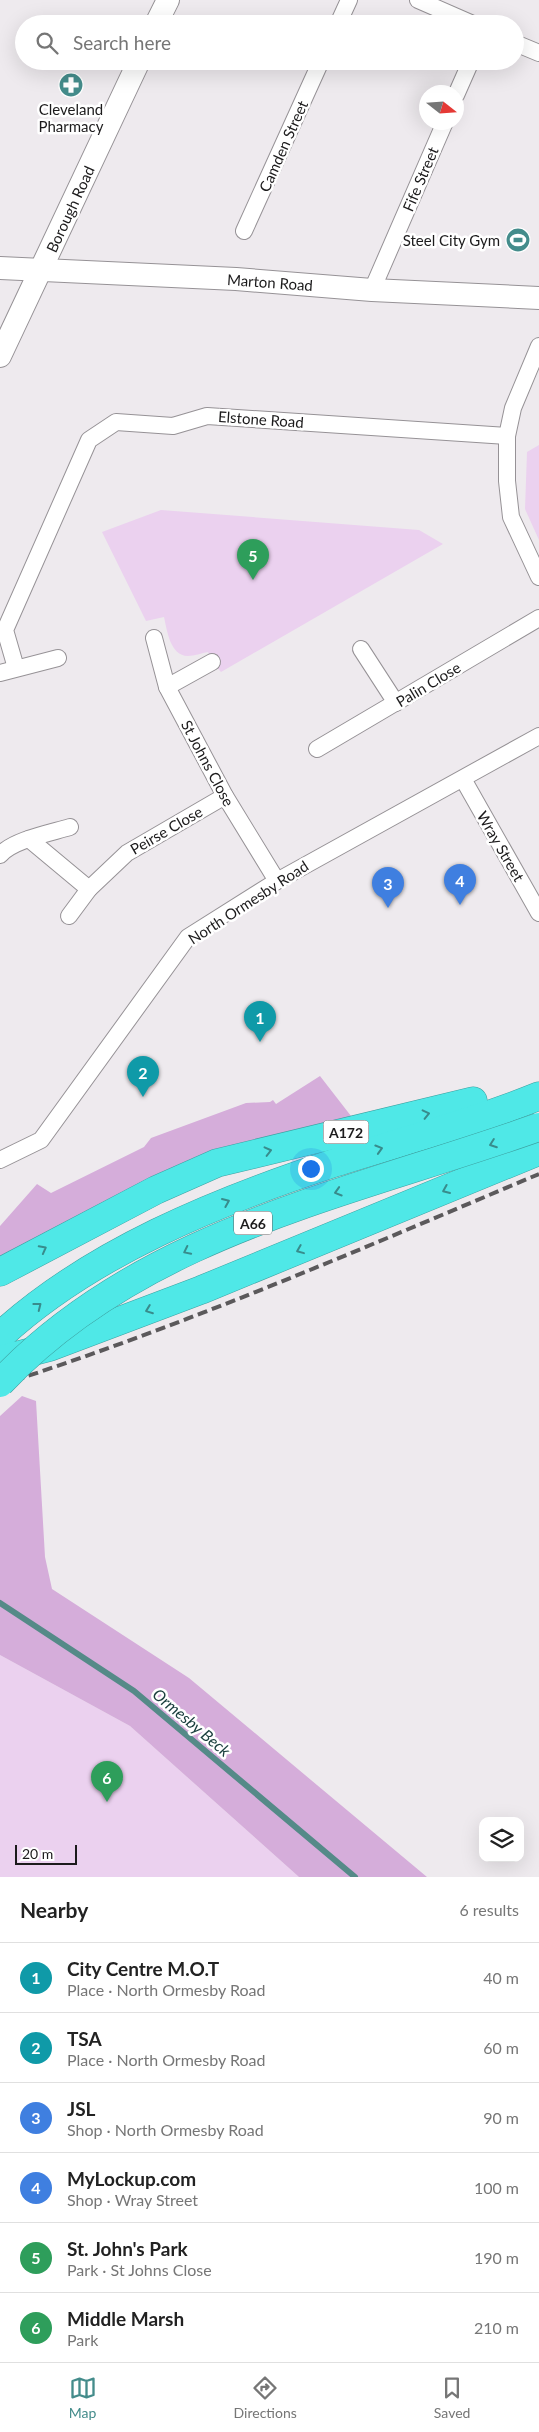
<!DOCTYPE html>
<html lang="en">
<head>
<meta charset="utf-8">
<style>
  :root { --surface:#fff; --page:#f6f6f6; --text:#222; --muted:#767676; --line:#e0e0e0; --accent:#448c8b }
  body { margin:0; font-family:Lato,sans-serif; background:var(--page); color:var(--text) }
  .controls { position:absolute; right:15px; bottom:15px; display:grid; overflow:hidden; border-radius:10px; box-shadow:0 5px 20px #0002 }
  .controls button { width:45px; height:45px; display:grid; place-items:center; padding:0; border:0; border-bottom:1px solid var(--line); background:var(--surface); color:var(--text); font:25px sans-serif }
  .compass { position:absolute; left:419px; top:85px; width:45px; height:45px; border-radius:50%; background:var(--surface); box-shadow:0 5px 20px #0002; rotate:107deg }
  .scale { position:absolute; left:15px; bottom:12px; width:62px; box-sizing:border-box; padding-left:5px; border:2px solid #1c1b1c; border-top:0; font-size:14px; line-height:18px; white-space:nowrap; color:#1c1b1c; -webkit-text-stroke:4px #fff; paint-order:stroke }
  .you { position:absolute; left:310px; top:1168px; width:18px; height:18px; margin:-12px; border:4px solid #fff; border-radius:50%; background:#1a73e8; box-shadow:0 0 0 8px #1a73e833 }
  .badge { display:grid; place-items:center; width:32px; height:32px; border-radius:50%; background:var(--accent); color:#fff; font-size:16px; font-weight:700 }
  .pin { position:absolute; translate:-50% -41px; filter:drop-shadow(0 1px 2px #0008) }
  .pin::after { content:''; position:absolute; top:26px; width:18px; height:15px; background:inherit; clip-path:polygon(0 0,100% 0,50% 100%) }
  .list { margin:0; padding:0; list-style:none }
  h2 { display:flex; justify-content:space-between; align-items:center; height:65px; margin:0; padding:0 20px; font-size:21px }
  h2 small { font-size:16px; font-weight:400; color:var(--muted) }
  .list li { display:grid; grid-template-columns:32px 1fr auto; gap:15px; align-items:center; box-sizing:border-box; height:70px; padding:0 20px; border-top:1px solid var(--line) }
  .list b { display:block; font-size:19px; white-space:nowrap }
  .list p { margin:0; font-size:16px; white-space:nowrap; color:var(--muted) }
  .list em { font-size:16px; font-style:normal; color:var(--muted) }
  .icon { flex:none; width:28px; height:28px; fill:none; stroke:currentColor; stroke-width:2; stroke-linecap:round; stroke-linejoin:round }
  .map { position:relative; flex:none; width:539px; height:1877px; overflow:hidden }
  .search { position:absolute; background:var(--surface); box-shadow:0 5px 20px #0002; left:15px; right:15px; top:15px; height:55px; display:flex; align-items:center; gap:12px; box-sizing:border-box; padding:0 18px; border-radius:28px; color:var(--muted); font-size:19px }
  .sheet { height:485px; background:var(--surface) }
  nav { display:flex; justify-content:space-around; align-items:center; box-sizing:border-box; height:70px; border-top:1px solid var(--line); background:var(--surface); font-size:14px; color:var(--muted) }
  nav a { display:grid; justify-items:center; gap:2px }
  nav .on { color:var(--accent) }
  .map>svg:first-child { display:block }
</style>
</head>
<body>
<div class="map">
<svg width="539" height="1877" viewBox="0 0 539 1877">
  <rect width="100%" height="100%" fill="#eeeaee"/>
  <g fill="#ebd1ef">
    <path d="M539 445V540L525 509 527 452Z"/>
    <path d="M161 510 419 530 443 544 221 672 212 662 208 652C202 653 194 656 188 656 170 656 167 630 164 617L146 621 102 532Z"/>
    <path d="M0 1655 130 1726 299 1877H0Z"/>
  </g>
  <g fill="#d5adda">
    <path d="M320 1076 351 1116 290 1134 0 1260V1226L37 1184 51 1193 144 1147 151 1138 246 1103 270 1102 273 1100 276 1104Z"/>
    <path d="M22 1396 36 1401 45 1557 52 1589 189 1678 427 1877H299L130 1726 0 1655V1416Z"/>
  </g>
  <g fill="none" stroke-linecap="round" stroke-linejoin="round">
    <path stroke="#558a88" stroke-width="6" d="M0 1603 134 1691 355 1877"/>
    <defs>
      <g id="street">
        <path d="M418 0 473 24"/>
        <path d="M338 24 349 0"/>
        <path d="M515 43 539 53"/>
        <path d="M456 95 471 61"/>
        <path d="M244 231 321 61"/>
        <path d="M372 290 445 122"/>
        <path d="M539 346 513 408 507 436V481L511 517 539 577"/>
        <path d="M154 638 167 687 225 796 277 881"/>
        <path d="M361 649 396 703"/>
        <path d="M16 668 5 630 89 440 116 422 173 426 207 416 507 436"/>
        <path d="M0 673 58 658"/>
        <path d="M167 687 212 662"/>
        <path d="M317 749 539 618"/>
        <path d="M463 779 539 913"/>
        <path d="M29 839 89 889"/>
        <path d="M0 855C13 840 50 833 70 827"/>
        <path d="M69 916 89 889 127 853 225 796"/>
        <path d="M0 1160 41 1140 188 937 277 881 539 736"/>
      </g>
      <g id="secondary">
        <path d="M156 24 168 0"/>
        <path d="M0 268 236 279 372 290 539 298"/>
        <path d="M0 356 139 61"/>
      </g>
      <g id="highway">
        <path d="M0 1272 156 1190 217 1163 473 1101"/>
        <path d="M0 1336C90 1253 218 1201 334 1163 403 1141 472 1123 539 1096"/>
        <path d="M0 1360 50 1347 201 1290 539 1151"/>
      </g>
    </defs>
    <use href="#street" stroke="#969296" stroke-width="18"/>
    <use href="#secondary" stroke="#969296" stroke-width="24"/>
    <use href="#highway" stroke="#3da0a0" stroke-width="29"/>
    <use href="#street" stroke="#fff" stroke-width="16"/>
    <use href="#secondary" stroke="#fff" stroke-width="22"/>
    <use href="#highway" stroke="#4fe8e7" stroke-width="28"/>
    <path stroke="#5b595b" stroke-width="4" stroke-dasharray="10 5" stroke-linecap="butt" d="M0 1385C184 1326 361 1249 539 1174"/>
    <defs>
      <path id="highway-bridge" d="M0 1383C142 1232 351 1194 539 1127"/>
    </defs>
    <use href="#highway-bridge" stroke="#3da0a0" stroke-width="29" stroke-linecap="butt"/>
    <use href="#highway-bridge" stroke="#4fe8e7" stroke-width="28"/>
  </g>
  <defs><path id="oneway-chevron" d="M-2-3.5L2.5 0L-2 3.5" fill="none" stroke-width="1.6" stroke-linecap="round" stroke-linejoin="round" transform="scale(1.25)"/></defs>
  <g stroke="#388c8c">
    <use href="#oneway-chevron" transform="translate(426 1114) rotate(-13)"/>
    <use href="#oneway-chevron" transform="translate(493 1144) rotate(160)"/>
    <use href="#oneway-chevron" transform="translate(379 1149) rotate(-17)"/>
    <use href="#oneway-chevron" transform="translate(268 1151) rotate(-14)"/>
    <use href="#oneway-chevron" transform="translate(446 1190) rotate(157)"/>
    <use href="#oneway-chevron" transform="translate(338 1192) rotate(163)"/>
    <use href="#oneway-chevron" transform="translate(226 1202) rotate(-23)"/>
    <use href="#oneway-chevron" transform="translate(43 1249) rotate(-28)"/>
    <use href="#oneway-chevron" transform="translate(300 1250) rotate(158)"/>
    <use href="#oneway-chevron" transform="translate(187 1251) rotate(154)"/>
    <use href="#oneway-chevron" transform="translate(38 1306) rotate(-38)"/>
    <use href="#oneway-chevron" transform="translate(149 1310) rotate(159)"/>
  </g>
  <defs>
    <symbol id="pharmacy-disc" viewBox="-11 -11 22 22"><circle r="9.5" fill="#448c8b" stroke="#fff"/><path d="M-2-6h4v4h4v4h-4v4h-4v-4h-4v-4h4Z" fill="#fff"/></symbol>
    <symbol id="stadium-disc" viewBox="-11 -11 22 22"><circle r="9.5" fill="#448c8b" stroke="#fff"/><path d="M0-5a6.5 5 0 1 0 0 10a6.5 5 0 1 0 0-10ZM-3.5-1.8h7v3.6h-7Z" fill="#fff"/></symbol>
  </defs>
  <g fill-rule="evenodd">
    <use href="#pharmacy-disc" x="57" y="71" width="28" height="28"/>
    <use href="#stadium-disc" x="504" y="226" width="28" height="28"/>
  </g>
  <g text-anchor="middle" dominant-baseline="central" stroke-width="5" stroke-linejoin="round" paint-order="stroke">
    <g fill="#fff" stroke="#605f60" stroke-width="1">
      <rect x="323.5" y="1120.5" width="45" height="23" rx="4"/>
      <rect x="234" y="1211.5" width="38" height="23" rx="4"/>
    </g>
    <g font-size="14" font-weight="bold" fill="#1c1b1c">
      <text x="346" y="1132">A172</text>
      <text x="253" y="1223">A66</text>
    </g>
    <g font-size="15" fill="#1c1b1c" stroke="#fff">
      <text x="71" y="109">Cleveland<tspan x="71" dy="17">Pharmacy</tspan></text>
      <text x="500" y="240" text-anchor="end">Steel City Gym</text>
    </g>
    <g font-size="15" fill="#1c1b1c" stroke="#fff">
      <text transform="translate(283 146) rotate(-66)">Camden Street</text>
      <text transform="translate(420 179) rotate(-67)">Fife Street</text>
      <text transform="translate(70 209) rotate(-65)">Borough Road</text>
      <text transform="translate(270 282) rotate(4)">Marton Road</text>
      <text transform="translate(261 419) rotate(4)">Elstone Road</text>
      <text transform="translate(428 684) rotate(-31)">Palin Close</text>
      <text transform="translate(208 763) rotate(62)">St Johns Close</text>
      <text transform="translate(166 830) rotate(-30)">Peirse Close</text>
      <text transform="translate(501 846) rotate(60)">Wray Street</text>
      <text transform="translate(248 902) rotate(-33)">North Ormesby Road</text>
    </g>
    <g font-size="16" font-style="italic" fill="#193e3d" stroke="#fff">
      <text transform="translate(192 1722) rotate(40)">Ormesby Beck</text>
    </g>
  </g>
</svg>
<div class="controls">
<button><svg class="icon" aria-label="layers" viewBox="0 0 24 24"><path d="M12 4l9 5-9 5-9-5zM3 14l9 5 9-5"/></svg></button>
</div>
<svg class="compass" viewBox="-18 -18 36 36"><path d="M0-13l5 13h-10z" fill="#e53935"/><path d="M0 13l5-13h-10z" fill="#767676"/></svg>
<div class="scale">20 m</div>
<div class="you"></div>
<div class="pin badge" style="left:260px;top:1042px;background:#0f9aa8">1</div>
<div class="pin badge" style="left:143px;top:1097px;background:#0f9aa8">2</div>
<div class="pin badge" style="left:388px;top:908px;background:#3f7fe0">3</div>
<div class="pin badge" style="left:460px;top:905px;background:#3f7fe0">4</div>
<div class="pin badge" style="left:253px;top:580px;background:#2e9e5b">5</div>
<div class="pin badge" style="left:107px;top:1802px;background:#2e9e5b">6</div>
<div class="search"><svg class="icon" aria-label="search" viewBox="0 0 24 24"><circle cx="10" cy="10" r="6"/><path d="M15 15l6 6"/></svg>Search here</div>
</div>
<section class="sheet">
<h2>Nearby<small>6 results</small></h2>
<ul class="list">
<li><span class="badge" style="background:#0f9aa8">1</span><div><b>City Centre M.O.T</b><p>Place · North Ormesby Road</p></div><em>40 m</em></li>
<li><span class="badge" style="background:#0f9aa8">2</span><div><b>TSA</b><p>Place · North Ormesby Road</p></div><em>60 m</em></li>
<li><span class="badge" style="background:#3f7fe0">3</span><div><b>JSL</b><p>Shop · North Ormesby Road</p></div><em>90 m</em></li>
<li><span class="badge" style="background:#3f7fe0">4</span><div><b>MyLockup.com</b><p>Shop · Wray Street</p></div><em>100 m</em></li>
<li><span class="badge" style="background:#2e9e5b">5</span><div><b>St. John's Park</b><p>Park · St Johns Close</p></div><em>190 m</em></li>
<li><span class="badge" style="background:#2e9e5b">6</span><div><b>Middle Marsh</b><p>Park</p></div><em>210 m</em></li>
</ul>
</section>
<nav>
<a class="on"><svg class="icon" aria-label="map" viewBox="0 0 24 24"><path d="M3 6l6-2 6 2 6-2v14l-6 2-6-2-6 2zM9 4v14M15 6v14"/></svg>Map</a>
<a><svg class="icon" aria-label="directions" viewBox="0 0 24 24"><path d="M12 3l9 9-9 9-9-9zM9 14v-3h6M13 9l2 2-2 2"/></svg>Directions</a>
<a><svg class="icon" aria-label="saved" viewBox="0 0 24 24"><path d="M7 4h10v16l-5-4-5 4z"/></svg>Saved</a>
</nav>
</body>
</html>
